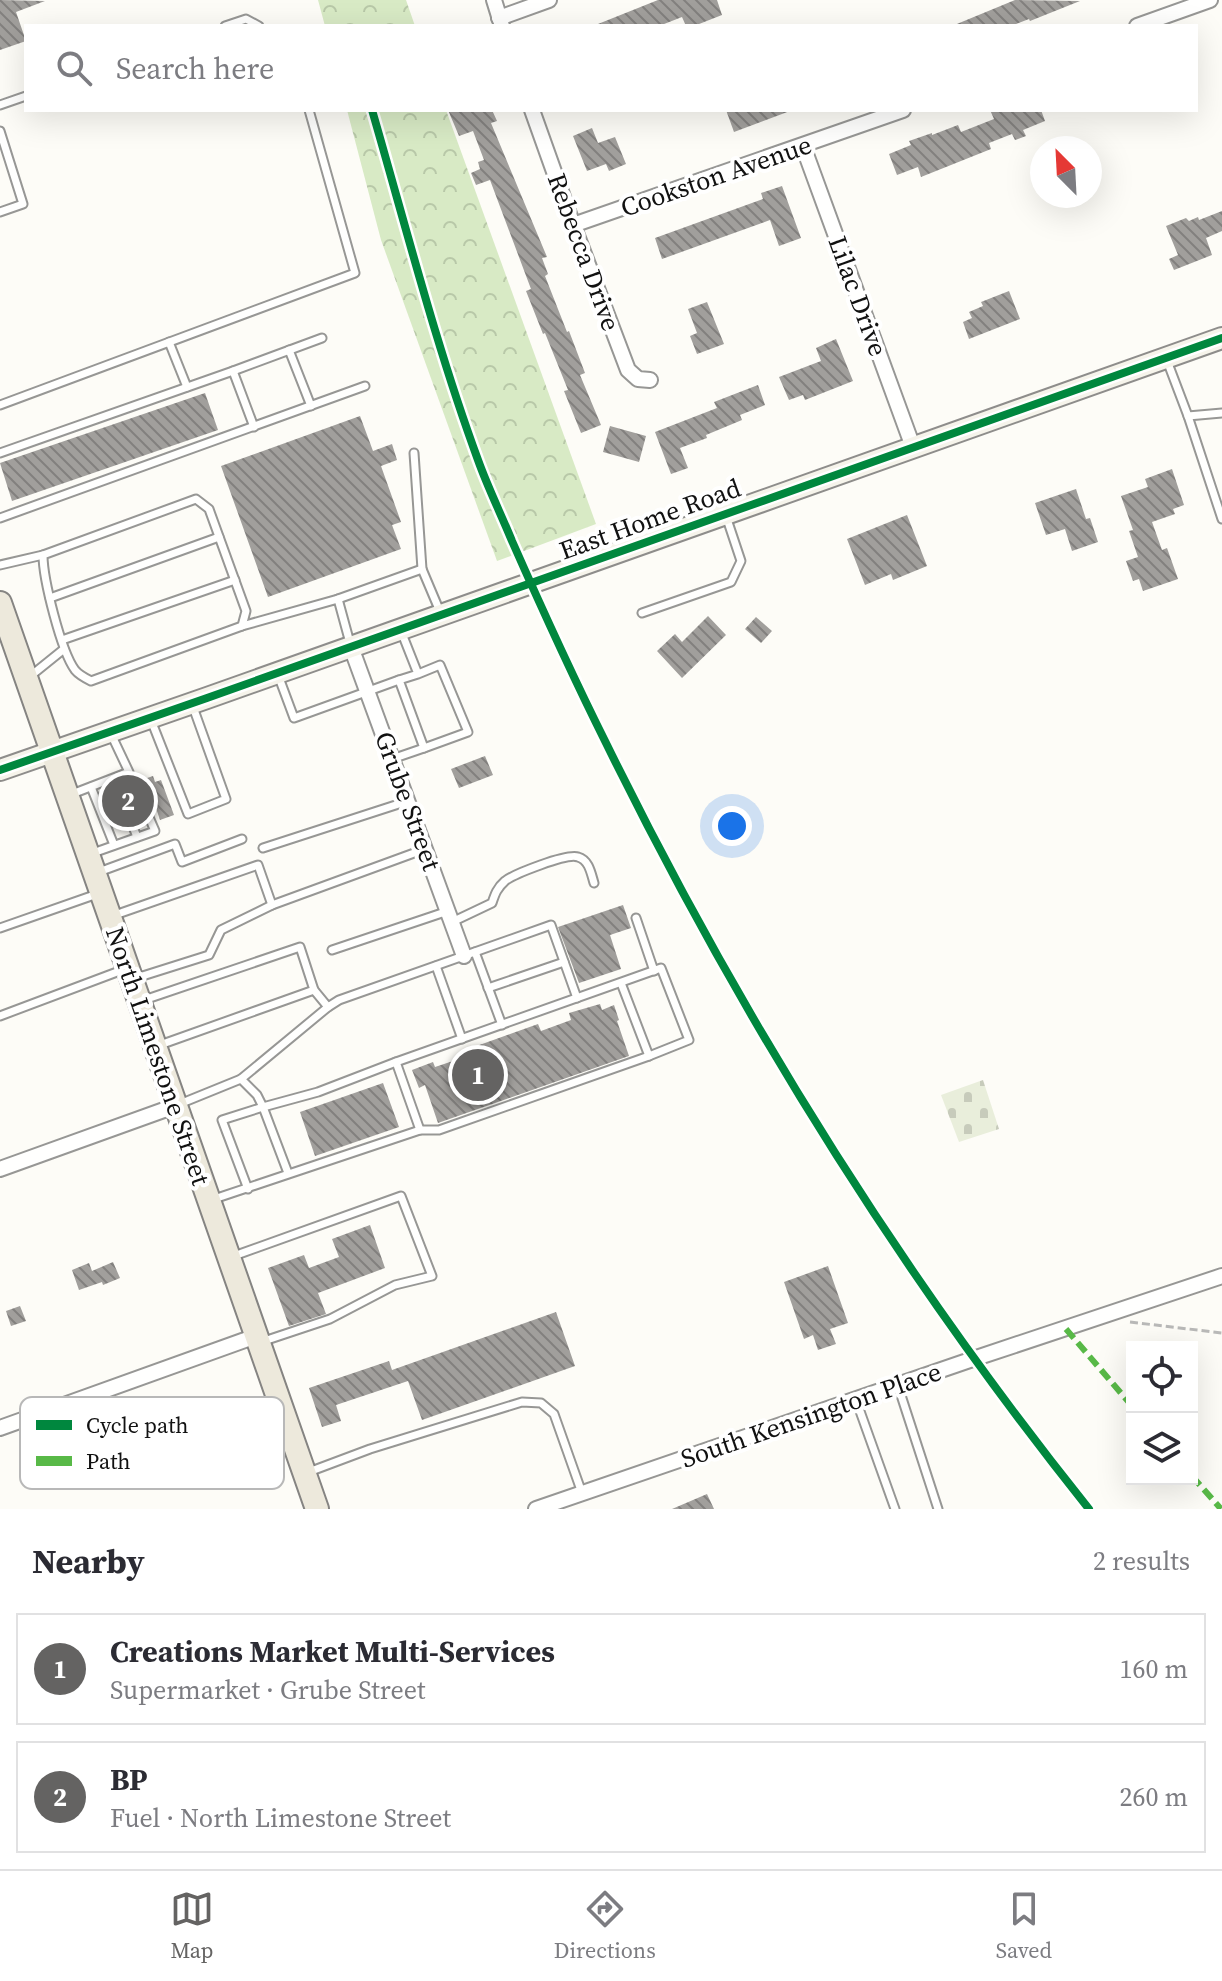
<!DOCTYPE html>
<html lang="en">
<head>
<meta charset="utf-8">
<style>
  :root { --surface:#fff; --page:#f7f7f7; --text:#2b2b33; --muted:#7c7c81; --line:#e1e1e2; --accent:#646362 }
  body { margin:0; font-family:"Source Serif 4",serif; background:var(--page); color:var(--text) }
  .controls { position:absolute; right:24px; bottom:24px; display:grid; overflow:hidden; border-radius:0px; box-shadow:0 8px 32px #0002 }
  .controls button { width:72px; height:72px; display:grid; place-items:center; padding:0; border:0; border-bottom:2px solid var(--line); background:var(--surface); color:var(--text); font:40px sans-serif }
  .compass { position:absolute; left:1030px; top:136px; width:72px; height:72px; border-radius:50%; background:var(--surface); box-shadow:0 8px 32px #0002; rotate:336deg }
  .you { position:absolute; left:732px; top:826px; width:28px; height:28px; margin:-20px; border:6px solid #fff; border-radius:50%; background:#1a73e8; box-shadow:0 0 0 12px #1a73e833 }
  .badge { display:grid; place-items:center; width:52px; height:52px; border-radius:50%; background:var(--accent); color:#fff; font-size:26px; font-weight:700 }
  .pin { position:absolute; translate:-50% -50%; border:4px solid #fff; box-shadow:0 2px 8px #0006 }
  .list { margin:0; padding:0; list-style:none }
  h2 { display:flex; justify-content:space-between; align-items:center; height:104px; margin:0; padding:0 32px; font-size:34px }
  h2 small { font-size:26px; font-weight:400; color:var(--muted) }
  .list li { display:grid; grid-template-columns:52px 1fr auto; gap:24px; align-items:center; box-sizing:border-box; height:112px; margin:0 16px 16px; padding:0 16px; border:2px solid var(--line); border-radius:0px }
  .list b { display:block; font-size:30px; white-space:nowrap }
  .list p { margin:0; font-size:26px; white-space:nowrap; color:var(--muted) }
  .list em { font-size:26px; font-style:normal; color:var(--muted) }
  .icon { flex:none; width:44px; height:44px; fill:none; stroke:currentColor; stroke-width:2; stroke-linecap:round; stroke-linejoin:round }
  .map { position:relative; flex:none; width:1222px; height:1509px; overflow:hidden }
  .search { position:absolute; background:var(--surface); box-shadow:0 8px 32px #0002; left:24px; right:24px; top:24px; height:88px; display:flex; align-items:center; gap:20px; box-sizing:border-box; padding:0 28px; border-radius:0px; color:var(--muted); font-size:30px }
  .sheet { height:360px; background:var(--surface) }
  nav { display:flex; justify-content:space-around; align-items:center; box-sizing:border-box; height:112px; border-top:2px solid var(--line); background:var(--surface); font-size:22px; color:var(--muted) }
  nav a { display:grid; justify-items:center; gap:4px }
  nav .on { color:var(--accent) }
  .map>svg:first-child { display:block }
</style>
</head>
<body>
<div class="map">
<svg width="1222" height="1509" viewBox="0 0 1222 1509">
  <defs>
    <pattern id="forest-crowns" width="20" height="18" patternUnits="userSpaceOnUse" patternTransform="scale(2)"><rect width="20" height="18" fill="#d8eac5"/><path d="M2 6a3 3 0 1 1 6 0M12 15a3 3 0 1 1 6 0" fill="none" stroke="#b8c8a8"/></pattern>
    <pattern id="cemetery-stones" width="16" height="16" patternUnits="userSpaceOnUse" patternTransform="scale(2)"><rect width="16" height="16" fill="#e9eedb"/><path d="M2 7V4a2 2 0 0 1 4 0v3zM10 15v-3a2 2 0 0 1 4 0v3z" fill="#c7cbbb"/></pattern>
    <pattern id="building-back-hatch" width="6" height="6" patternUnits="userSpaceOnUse" patternTransform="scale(2)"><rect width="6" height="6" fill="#a19f9c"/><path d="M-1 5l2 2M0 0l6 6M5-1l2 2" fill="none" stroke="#82807e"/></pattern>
  </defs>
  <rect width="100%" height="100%" fill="#fdfcf7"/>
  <g fill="url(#forest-crowns)">
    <path d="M318 0H406L415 26H325Z"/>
    <path d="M347 110H446L596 524 497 561 381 240Z"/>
  </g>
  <path fill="url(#cemetery-stones)" d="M983 1080 999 1129 959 1142 941 1095Z"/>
  <g fill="url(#building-back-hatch)">
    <path d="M0 0 45 1 16 12 26 41 0 50Z"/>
    <path d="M658 0H717L722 15 694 26H686L682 17 659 26H593Z"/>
    <path d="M1015 0 1080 1 1030 21 1029 19 1011 26H952Z"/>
    <path d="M448 110H492L497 121 491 123 547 257 542 258 548 274 545 276 567 332 569 331 585 373 580 375 601 425 581 433 564 391 568 390 545 333 543 334 526 291 531 289 490 180 476 185 471 173 480 169 478 162 484 160 473 131 459 136Z"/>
    <path d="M726 110H790V111L734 132Z"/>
    <path d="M990 110H1041L1045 121 1023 130 1026 136 1015 140 1012 134 989 143 991 149 921 177 918 167 897 175 889 154 911 145 909 141 932 133V135L958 125 961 132 994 119Z"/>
    <path d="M592 128 598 143 615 137 626 164 609 171 606 164 587 171 573 136Z"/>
    <path d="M782 186 801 238 779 246 770 220 662 259 655 238 763 199 761 193Z"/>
    <path d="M1222 211V231L1206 238 1212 255 1174 270 1169 259 1178 255 1166 226 1186 218 1189 221 1198 217 1199 220Z"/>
    <path d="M1009 291 1020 319 969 339 963 322 972 318 969 312 983 306 981 302Z"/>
    <path d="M707 302 724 344 697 354 690 336 697 333 688 309Z"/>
    <path d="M836 339 853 381 805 400 803 395 789 400 779 377 821 361 816 348Z"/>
    <path d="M758 385 765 405 740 415 742 420 706 435 707 438 680 448 688 468 671 474 655 432 717 408 714 402Z"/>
    <path d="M205 393 218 430 12 501 0 463Z"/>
    <path d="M360 416 373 451 392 444 397 460 381 466 401 522 392 525 401 549 268 597 221 466Z"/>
    <path d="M610 426 646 436 639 462 603 452Z"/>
    <path d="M1172 469 1184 505 1173 509 1175 514 1152 522 1162 550 1167 548 1178 579 1143 591 1139 579 1133 581 1126 561 1138 557 1129 531 1133 530 1121 496 1148 487 1145 479Z"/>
    <path d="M1076 489 1086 519 1090 518 1098 542 1072 551 1065 529 1046 535 1035 503Z"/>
    <path d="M907 515 927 566 893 580 891 574 865 585 847 539Z"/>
    <path d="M708 616 726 635 682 678 657 651 675 634 682 642Z"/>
    <path d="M756 617 772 631 761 643 745 629Z"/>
    <path d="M485 756 493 775 459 788 451 769Z"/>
    <path d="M153 776 155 782 161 780 174 815 160 820 155 805 151 806 145 802 139 805V810L134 812 131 809 126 808 123 811 122 816 111 820 101 794Z"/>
    <path d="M623 905 631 928 610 935 621 969 579 983 558 927Z"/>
    <path d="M600 1004 602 1010 614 1005 619 1020 617 1021 629 1056 438 1123 425 1085 419 1088 412 1070 433 1062 435 1067 462 1058 460 1052 538 1024 541 1031 571 1020 569 1013Z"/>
    <path d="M383 1083 399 1127 315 1156 300 1112Z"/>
    <path d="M370 1225 385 1268 318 1293 326 1314 289 1326 268 1268 304 1255 309 1268 339 1257 332 1239Z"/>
    <path d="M113 1262 120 1278 103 1285 102 1282 79 1290 72 1270 89 1263 92 1271Z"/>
    <path d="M828 1266 848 1323 830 1329 836 1344 818 1350 813 1335 804 1339 784 1282Z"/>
    <path d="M20 1306 26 1321 11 1326 6 1311Z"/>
    <path d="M556 1312 575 1366 422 1420 408 1381 336 1405 341 1421 322 1427 309 1388 389 1361 392 1370Z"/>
    <path d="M707 1494 714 1509H672Z"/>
  </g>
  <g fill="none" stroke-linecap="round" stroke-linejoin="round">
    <defs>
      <g id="lane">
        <path d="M225 26 246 19 259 26"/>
        <path d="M0 105 26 96"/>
        <path d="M0 131 23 204 0 212"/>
        <path d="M169 342 187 387"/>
        <path d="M289 350 311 406"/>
        <path d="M1166 358 1188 416 1222 519"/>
        <path d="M233 371 322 338"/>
        <path d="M0 405 355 273 309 110"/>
        <path d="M1188 416 1222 413"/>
        <path d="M0 453 233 371 254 427"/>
        <path d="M414 453 422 569"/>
        <path d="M196 499 209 509 246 611 242 626 91 681C85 678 79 675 75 670 61 651 43 579 43 555Z"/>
        <path d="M0 518 365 386"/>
        <path d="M0 565 43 555"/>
        <path d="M50 598 219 537"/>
        <path d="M338 599 422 569 441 614"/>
        <path d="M642 613 731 582 741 561 726 516"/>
        <path d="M242 626 338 599 350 643"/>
        <path d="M401 631 418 674 440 665 468 732 424 748 399 680 418 674"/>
        <path d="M62 640 235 580"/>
        <path d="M278 675 294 718 399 680"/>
        <path d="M28 678 64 649"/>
        <path d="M151 720 188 814 226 799 193 707"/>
        <path d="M392 759 424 748"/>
        <path d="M91 787 114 845"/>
        <path d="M72 794 129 772 111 734"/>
        <path d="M128 814 137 837"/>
        <path d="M263 848 408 801"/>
        <path d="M90 854 155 831 145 808"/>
        <path d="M96 873 175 844 182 862 242 839"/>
        <path d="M112 916 258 865 272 905"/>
        <path d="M636 918 654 971"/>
        <path d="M452 922 492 903C495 894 497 888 505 881 514 874 567 853 578 857 589 860 591 873 594 883"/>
        <path d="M0 928 100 893"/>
        <path d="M332 950 448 911"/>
        <path d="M475 952 502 1025"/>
        <path d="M436 966 462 1039"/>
        <path d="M133 979 209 955 221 930 272 905 425 849"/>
        <path d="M621 983 649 1056"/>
        <path d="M488 988 564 962"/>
        <path d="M314 990 328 1007"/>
        <path d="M141 1001 300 947 314 990 157 1046"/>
        <path d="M0 1016 125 969"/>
        <path d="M396 1062 420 1130"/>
        <path d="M241 1079 257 1095 263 1107 288 1173"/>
        <path d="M177 1105 241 1079 328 1007 339 1000 551 925 577 998"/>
        <path d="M211 1200 420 1130H439L649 1056 689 1040 661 968 396 1062 318 1092 263 1107 222 1120 248 1189"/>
        <path d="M231 1257 401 1196 432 1276 395 1285 330 1319 261 1342"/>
        <path d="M898 1386 938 1509"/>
        <path d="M856 1400 895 1509"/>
        <path d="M306 1473 370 1449 522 1402 541 1403 554 1414 582 1493"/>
      </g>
      <g id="street">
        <path d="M494 0 502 26"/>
        <path d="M499 18 549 0"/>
        <path d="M1137 26 1210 0"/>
        <path d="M532 110 573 225 628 370 638 379 650 380"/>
        <path d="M803 146 913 447"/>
        <path d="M573 225 903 110"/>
        <path d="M351 647 464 956"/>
        <path d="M0 1169 175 1106"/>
        <path d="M0 1428 256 1336"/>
        <path d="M536 1509 973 1359 1222 1276"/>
      </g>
      <path id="secondary" d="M0 770 207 698 1222 338"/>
      <path id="primary" d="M0 603 317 1509"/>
    </defs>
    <use href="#lane" stroke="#979795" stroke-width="11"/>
    <use href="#street" stroke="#979795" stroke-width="18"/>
    <use href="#secondary" stroke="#8e8d8b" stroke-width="24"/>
    <use href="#primary" stroke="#858482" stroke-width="26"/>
    <path stroke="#b9b9b8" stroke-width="3" stroke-dasharray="8 4" stroke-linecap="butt" d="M1130 1322 1222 1333"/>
    <use href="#lane" stroke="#fffffe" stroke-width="7"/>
    <use href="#street" stroke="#fffffe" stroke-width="14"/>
    <use href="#secondary" stroke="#f6f4eb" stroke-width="20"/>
    <use href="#primary" stroke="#ede9dc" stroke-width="22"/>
    <g stroke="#58b947" stroke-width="6" stroke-dasharray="12 6" stroke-linecap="butt">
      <path d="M1066 1329 1132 1406"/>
      <path d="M1192 1476 1221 1509"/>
    </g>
    <defs>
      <g id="cycleway">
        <path d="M372 110C406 227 436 346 478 460 488 488 501 514 512 541 542 609 573 677 606 743 739 1014 900 1273 1089 1509"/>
        <path d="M0 770 207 698 1222 338"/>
      </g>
    </defs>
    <use href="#cycleway" stroke="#fff" stroke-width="13"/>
    <use href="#cycleway" stroke="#00873e" stroke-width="8"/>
  </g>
  <g text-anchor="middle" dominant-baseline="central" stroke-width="8" stroke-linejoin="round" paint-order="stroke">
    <g font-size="26" fill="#111" stroke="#fff">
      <text transform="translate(716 176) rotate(-19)">Cookston Avenue</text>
      <text transform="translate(584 252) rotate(70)">Rebecca Drive</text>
      <text transform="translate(858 296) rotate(70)">Lilac Drive</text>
      <text transform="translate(650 519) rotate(-20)">East Home Road</text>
      <text transform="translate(408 801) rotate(70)">Grube Street</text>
      <text transform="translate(158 1056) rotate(71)">North Limestone Street</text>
      <text transform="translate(811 1415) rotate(-19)">South Kensington Place</text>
    </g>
  </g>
  <rect x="20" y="1397" width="264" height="92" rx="12" fill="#fff" stroke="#b8b8b8" stroke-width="2"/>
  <rect x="36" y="1420" width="36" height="10" fill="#00873e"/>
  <rect x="36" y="1456" width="36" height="10" fill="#58b947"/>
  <g font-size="22" fill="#111">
    <text x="86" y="1433">Cycle path</text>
    <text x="86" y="1469">Path</text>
  </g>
</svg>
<div class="controls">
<button><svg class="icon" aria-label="locate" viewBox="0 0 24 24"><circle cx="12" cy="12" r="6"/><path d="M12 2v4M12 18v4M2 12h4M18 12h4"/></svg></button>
<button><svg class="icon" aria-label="layers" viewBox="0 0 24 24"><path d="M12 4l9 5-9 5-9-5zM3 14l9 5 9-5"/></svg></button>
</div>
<svg class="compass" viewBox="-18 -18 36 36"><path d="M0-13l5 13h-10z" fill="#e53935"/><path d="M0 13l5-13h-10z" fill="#7c7c81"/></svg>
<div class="you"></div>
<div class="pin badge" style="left:478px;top:1075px">1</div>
<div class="pin badge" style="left:128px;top:801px">2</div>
<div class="search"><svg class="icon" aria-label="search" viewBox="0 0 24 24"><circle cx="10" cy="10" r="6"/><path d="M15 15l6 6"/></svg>Search here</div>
</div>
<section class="sheet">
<h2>Nearby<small>2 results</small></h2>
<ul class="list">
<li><span class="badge">1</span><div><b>Creations Market Multi-Services</b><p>Supermarket · Grube Street</p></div><em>160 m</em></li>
<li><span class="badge">2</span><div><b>BP</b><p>Fuel · North Limestone Street</p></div><em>260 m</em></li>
</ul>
</section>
<nav>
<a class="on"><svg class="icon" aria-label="map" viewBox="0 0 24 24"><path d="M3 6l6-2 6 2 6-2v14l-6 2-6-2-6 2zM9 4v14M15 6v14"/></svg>Map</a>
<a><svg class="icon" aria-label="directions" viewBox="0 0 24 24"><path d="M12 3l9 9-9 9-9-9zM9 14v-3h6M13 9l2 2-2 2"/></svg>Directions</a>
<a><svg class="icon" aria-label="saved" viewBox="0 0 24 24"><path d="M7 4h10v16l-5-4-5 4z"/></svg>Saved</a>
</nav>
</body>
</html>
